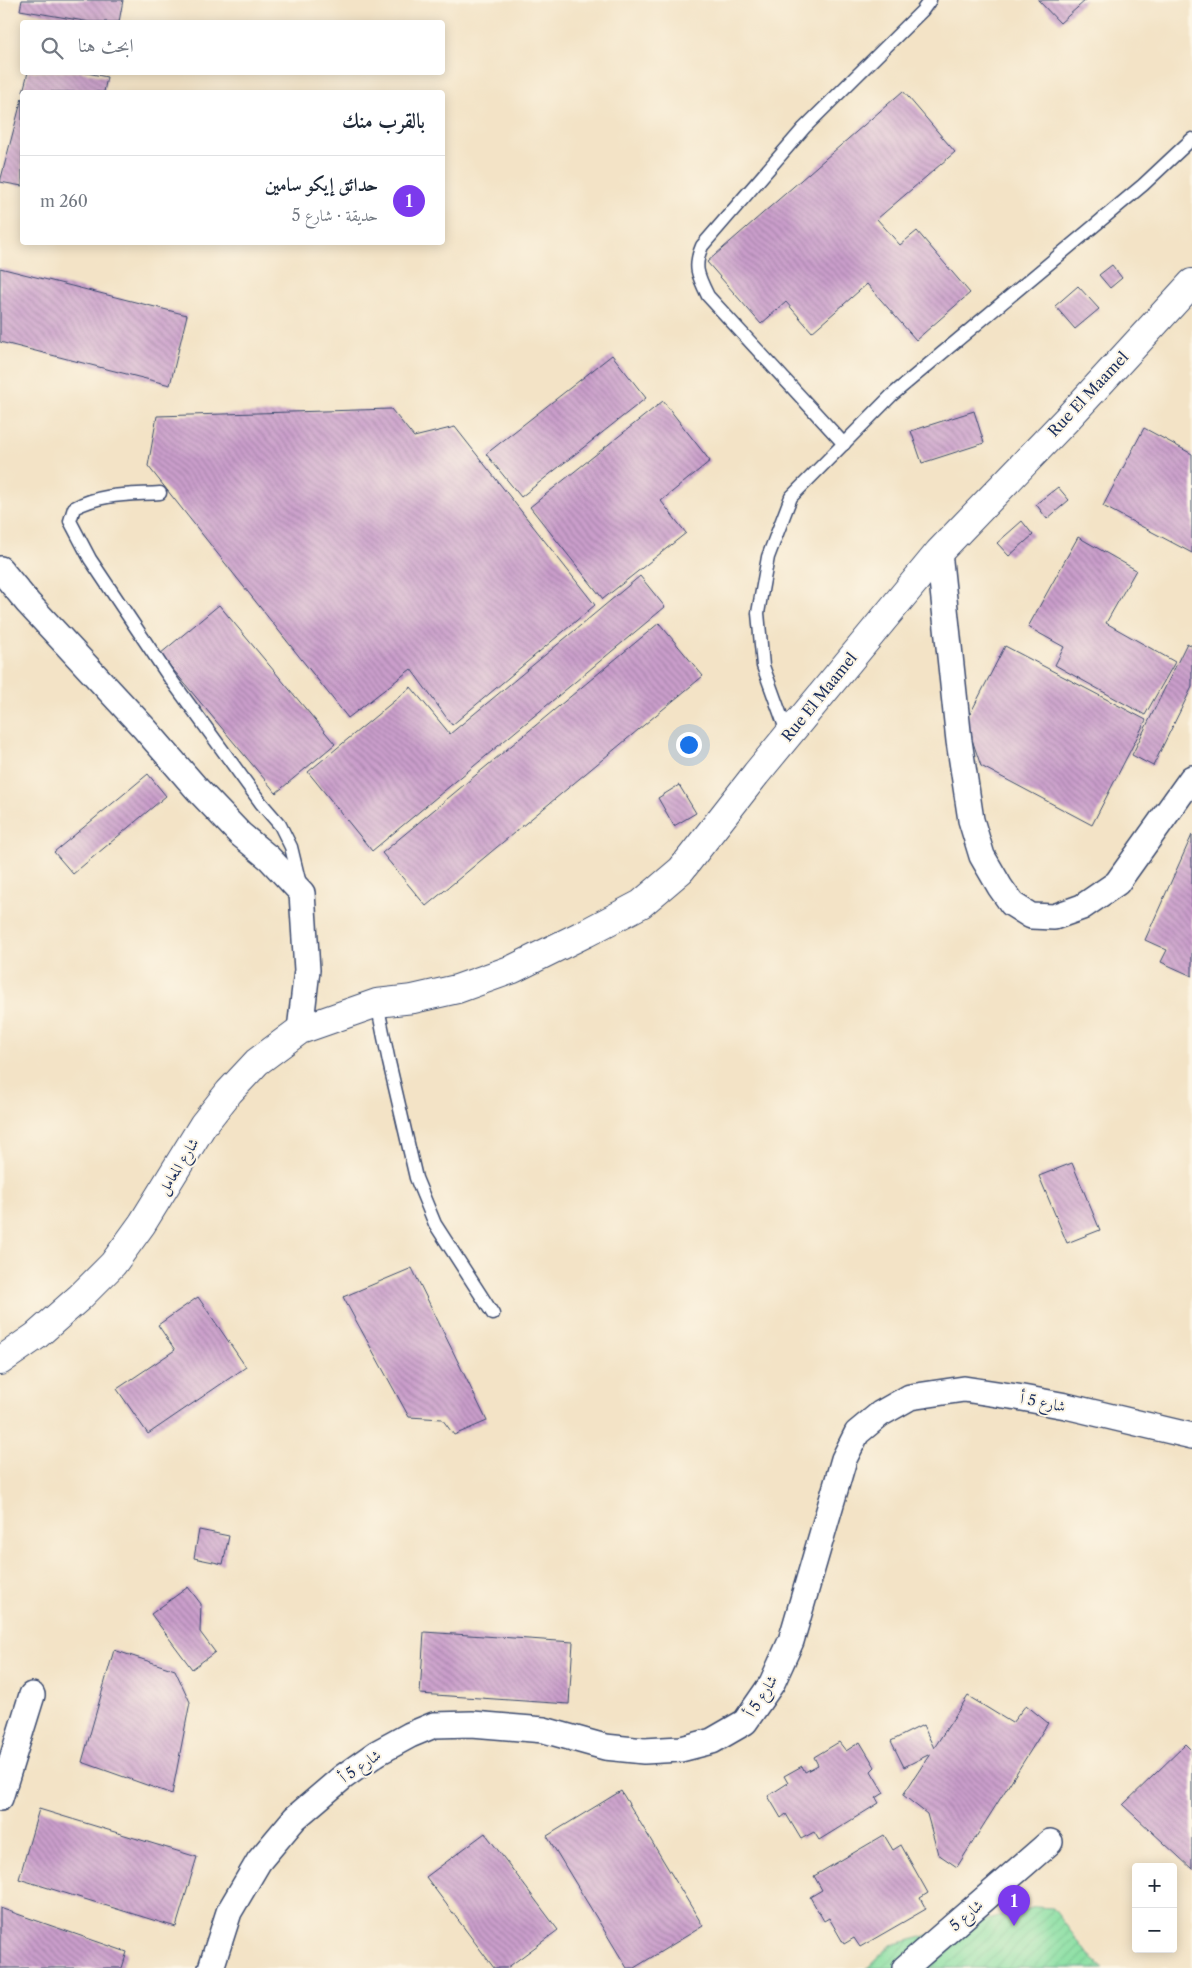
<!DOCTYPE html>
<html lang="ar">
<head>
<meta charset="utf-8">
<style>
  :root { --surface:#fff; --page:#f6f6f7; --text:#1f2937; --muted:#747a83; --line:#e0e1e3; --accent:#7c3aed }
  body { margin:0; font-family:"Libre Caslon Text",Amiri,serif; background:var(--page); color:var(--text); direction:rtl }
  .controls { position:absolute; right:15px; bottom:15px; display:grid; overflow:hidden; border-radius:5px; box-shadow:0 2px 12px #0003 }
  .controls button { width:45px; height:45px; display:grid; place-items:center; padding:0; border:0; border-bottom:1px solid var(--line); background:var(--surface); color:var(--text); font:25px sans-serif }
  .you { position:absolute; left:688px; top:744px; width:18px; height:18px; margin:-12px; border:4px solid #fff; border-radius:50%; background:#1a73e8; box-shadow:0 0 0 8px #1a73e833 }
  .badge { display:grid; place-items:center; width:32px; height:32px; border-radius:50%; background:var(--accent); color:#fff; font-size:16px; font-weight:700 }
  .pin { position:absolute; translate:-50% -41px; filter:drop-shadow(0 1px 2px #0008) }
  .pin::after { content:''; position:absolute; top:26px; width:18px; height:15px; background:inherit; clip-path:polygon(0 0,100% 0,50% 100%) }
  .list { margin:0; padding:0; list-style:none }
  h2 { display:flex; justify-content:space-between; align-items:center; height:65px; margin:0; padding:0 20px; font-size:21px }
  h2 small { font-size:16px; font-weight:400; color:var(--muted) }
  .list li { display:grid; grid-template-columns:32px 1fr auto; gap:15px; align-items:center; box-sizing:border-box; height:90px; padding:0 20px; border-top:1px solid var(--line) }
  .list b { display:block; font-size:19px; white-space:nowrap }
  .list p { margin:0; font-size:16px; white-space:nowrap; color:var(--muted) }
  .list em { font-size:16px; font-style:normal; color:var(--muted) }
  .icon { flex:none; width:28px; height:28px; fill:none; stroke:currentColor; stroke-width:2; stroke-linecap:round; stroke-linejoin:round }
  .map { position:relative; flex:none; width:1192px; height:1968px; overflow:hidden; direction:ltr }
  .search { position:absolute; background:var(--surface); box-shadow:0 2px 12px #0003; left:20px; top:20px; width:425px; height:55px; display:flex; align-items:center; gap:12px; box-sizing:border-box; padding:0 18px; border-radius:5px; color:var(--muted); font-size:19px }
  .panel { position:absolute; background:var(--surface); box-shadow:0 2px 12px #0003; left:20px; top:90px; width:425px; height:155px; border-radius:5px; direction:rtl }
  .map>svg:first-child { display:block }
</style>
</head>
<body>
<div class="map">
<svg width="1192" height="1968" viewBox="0 0 1192 1968">
  <defs>
    <pattern id="garden-furrows" width="10" height="10" patternUnits="userSpaceOnUse" patternTransform="scale(1.25)"><rect width="10" height="10" fill="#89dfa3"/><path d="M-1 1l2-2M0 10L10 0M9 11l2-2" fill="none" stroke="#76c08f"/></pattern>
    <pattern id="building-back-hatch" width="6" height="6" patternUnits="userSpaceOnUse" patternTransform="scale(1.25)"><rect width="6" height="6" fill="#ca9ecb"/><path d="M-1 5l2 2M0 0l6 6M5-1l2 2" fill="none" stroke="#a381a8"/></pattern>
  </defs>
  <rect width="100%" height="100%" fill="#fcf5e5"/>
  <filter id="ink" filterUnits="userSpaceOnUse"><feTurbulence type="fractalNoise" baseFrequency=".02" numOctaves="2"/><feDisplacementMap in="SourceGraphic" scale="10" xChannelSelector="R" yChannelSelector="G"/><feConvolveMatrix kernelMatrix="1 2 1 2 8 2 1 2 1" color-interpolation-filters="sRGB"/></filter>
  <filter id="wash" filterUnits="userSpaceOnUse"><feTurbulence type="fractalNoise" baseFrequency=".0096" numOctaves="4" result="noise"/><feDisplacementMap in="SourceGraphic" scale="20" xChannelSelector="R" yChannelSelector="G"/><feGaussianBlur stdDeviation="1.12" result="paint"/><feColorMatrix in="noise" values="0 0 0 0 0 0 0 0 0 0 0 0 0 0 0 0 0 1.4 0 .05"/><feComposite in="paint" operator="in"/></filter>
  <g filter="url(#wash)">
    <rect width="100%" height="100%" fill="#f3e3c6"/>
    <path fill="url(#garden-furrows)" stroke="#528780" d="M1036 1907 1053 1908 1089 1956 1104 1968H867L891 1945Z"/>
    <g id="blocks">
      <g fill="url(#building-back-hatch)">
        <path d="M22 0H123L119 22H90L20 10Z"/>
        <path d="M1038 0H1086L1060 23Z"/>
        <path d="M28 72H82L107 77 104 92H23Z"/>
        <path d="M903 91 955 152 877 219 900 245 917 231 970 293 916 340 867 284 812 332 786 302 761 324 707 262Z"/>
        <path d="M22 98V186L0 182Z"/>
        <path d="M1112 265 1122 278 1110 288 1099 275Z"/>
        <path d="M0 268 187 315 170 385 0 342Z"/>
        <path d="M1078 286 1099 309 1075 329 1055 306Z"/>
        <path d="M612 355 646 398 521 497 486 454Z"/>
        <path d="M663 401 710 461 661 501 686 533 603 599 530 507Z"/>
        <path d="M391 409 414 437 455 427 595 605 452 725 411 669 348 718 148 466 157 416Z"/>
        <path d="M974 411 984 443 922 463 911 431Z"/>
        <path d="M1144 428 1192 454V553L1103 506Z"/>
        <path d="M1058 487 1069 500 1047 519 1036 504Z"/>
        <path d="M1022 521 1033 535 1009 556 997 543Z"/>
        <path d="M1078 537 1136 570 1106 623 1175 662 1145 715 1055 665 1064 647 1028 627Z"/>
        <path d="M640 576 665 607 372 851 308 772 411 687 450 734Z"/>
        <path d="M219 605 335 744 276 793 160 654Z"/>
        <path d="M659 623 703 676 426 906 382 853Z"/>
        <path d="M1187 643 1192 646V687L1153 766 1132 755Z"/>
        <path d="M1005 646 1146 720 1092 825 981 766 966 722Z"/>
        <path d="M148 774 166 796 73 874 54 852Z"/>
        <path d="M679 785 696 813 674 826 658 798Z"/>
        <path d="M1192 835V976L1161 962 1167 950 1145 940Z"/>
        <path d="M1072 1163 1100 1230 1067 1243 1039 1176Z"/>
        <path d="M412 1268 487 1421 454 1435 442 1419 409 1417 343 1297Z"/>
        <path d="M198 1297 246 1367 148 1434 117 1389 175 1350 158 1325Z"/>
        <path d="M199 1530 229 1536 223 1564 194 1558Z"/>
        <path d="M188 1587 201 1604 200 1632 215 1652 192 1669 151 1614Z"/>
        <path d="M424 1632 573 1642 569 1704 420 1694Z"/>
        <path d="M114 1650 175 1670 190 1702 172 1794 82 1762Z"/>
        <path d="M968 1696 1012 1723 1026 1705 1048 1723 957 1867 938 1854 927 1814 903 1795 930 1754 904 1767 891 1741 923 1725 934 1748Z"/>
        <path d="M839 1742 846 1751 860 1742 875 1767 871 1771 884 1793 876 1798 879 1803 819 1840 814 1832 801 1839 786 1814 781 1818 768 1796 788 1783 784 1776 802 1766 805 1772 818 1765 814 1757Z"/>
        <path d="M1186 1744 1192 1750V1869L1123 1805Z"/>
        <path d="M621 1791 703 1926 634 1968H627L547 1836Z"/>
        <path d="M39 1809 197 1857 176 1927 19 1879Z"/>
        <path d="M485 1833 558 1930 507 1968H494L426 1877Z"/>
        <path d="M884 1835 893 1850 901 1845 928 1893 920 1898 926 1909 860 1947 854 1938 844 1944 829 1918 824 1921 810 1897 822 1890 814 1876Z"/>
        <path d="M0 1908 127 1952 122 1968H0Z"/>
      </g>
    </g>
  </g>
  <g filter="url(#ink)">
    <use href="#blocks" fill-opacity="0" stroke="#3b4a6e" stroke-width="1"/>
    <g fill="none" stroke-linecap="round" stroke-linejoin="round">
      <defs>
        <g id="lane">
          <path d="M844 444 708 296C698 276 693 267 702 246L804 128 922 11 930 0"/>
          <path d="M160 493C130 495 102 493 74 508L70 521 90 559 167 674 261 803 280 825 291 847 300 884"/>
          <path d="M788 735 763 666 758 613 768 557 791 497 892 395 1143 185 1192 139"/>
          <path d="M377 1003 389 1062 416 1178 435 1224 493 1314"/>
        </g>
        <g id="street">
          <path d="M939 552 959 741 971 820 982 856 1000 887 1012 904 1031 916 1054 917 1082 907 1117 883 1192 778"/>
          <path d="M0 569 28 603 145 729 197 789 240 834 269 858 302 893 307 970 300 1030"/>
          <path d="M0 1798 32 1695"/>
          <path d="M211 1968 229 1912 259 1861 295 1818 343 1777 377 1753 410 1735 434 1725 472 1724 544 1730 605 1747 644 1751 681 1749 712 1741 745 1722 772 1683 791 1641 844 1459 857 1433 880 1414 910 1397 964 1389 1017 1397 1066 1406 1192 1436"/>
          <path d="M905 1968 1050 1842"/>
        </g>
        <path id="secondary" d="M0 1361 36 1336 80 1297 113 1264 142 1224 203 1125 229 1092 257 1062 300 1030 377 1003 413 999 457 989 513 969 586 933 641 904 681 870 756 774 939 552 1066 420 1192 283"/>
      </defs>
      <use href="#lane" stroke="#3b4a6e" stroke-width="15"/>
      <use href="#street" stroke="#3b4a6e" stroke-width="28"/>
      <use href="#secondary" stroke="#3b4a6e" stroke-width="30"/>
      <use href="#lane" stroke="#fff" stroke-width="12"/>
      <use href="#street" stroke="#fff" stroke-width="25"/>
      <use href="#secondary" stroke="#fff" stroke-width="28"/>
    </g>
  </g>
  <g text-anchor="middle" dominant-baseline="central" stroke-width="4" stroke-linejoin="round" paint-order="stroke">
    <g font-size="15" fill="#1b2f5e" stroke="#fcf5e5">
      <text transform="translate(1088 394) rotate(-47)">Rue El Maamel</text>
      <text transform="translate(819 697) rotate(-51)">Rue El Maamel</text>
      <text transform="translate(178 1166) rotate(-58)">شارع المعامل</text>
      <text transform="translate(1043 1402) rotate(11)">شارع 5 أ</text>
      <text transform="translate(761 1696) rotate(-58)">شارع 5 أ</text>
      <text transform="translate(360 1766) rotate(-35)">شارع 5 أ</text>
      <text transform="translate(966 1915) rotate(-41)">شارع 5</text>
    </g>
  </g>
</svg>
<div class="controls">
<button>+</button>
<button>−</button>
</div>
<div class="you"></div>
<div class="pin badge" style="left:1014px;top:1926px">1</div>
<div class="search"><svg class="icon" aria-label="search" viewBox="0 0 24 24"><circle cx="10" cy="10" r="6"/><path d="M15 15l6 6"/></svg>ابحث هنا</div>
<section class="panel">
<h2>بالقرب منك<small></small></h2>
<ul class="list">
<li><span class="badge">1</span><div><b>حدائق إيكو سامين</b><p>حديقة · شارع 5</p></div><em>260 m</em></li>
</ul>
</section>
</div>
</body>
</html>
